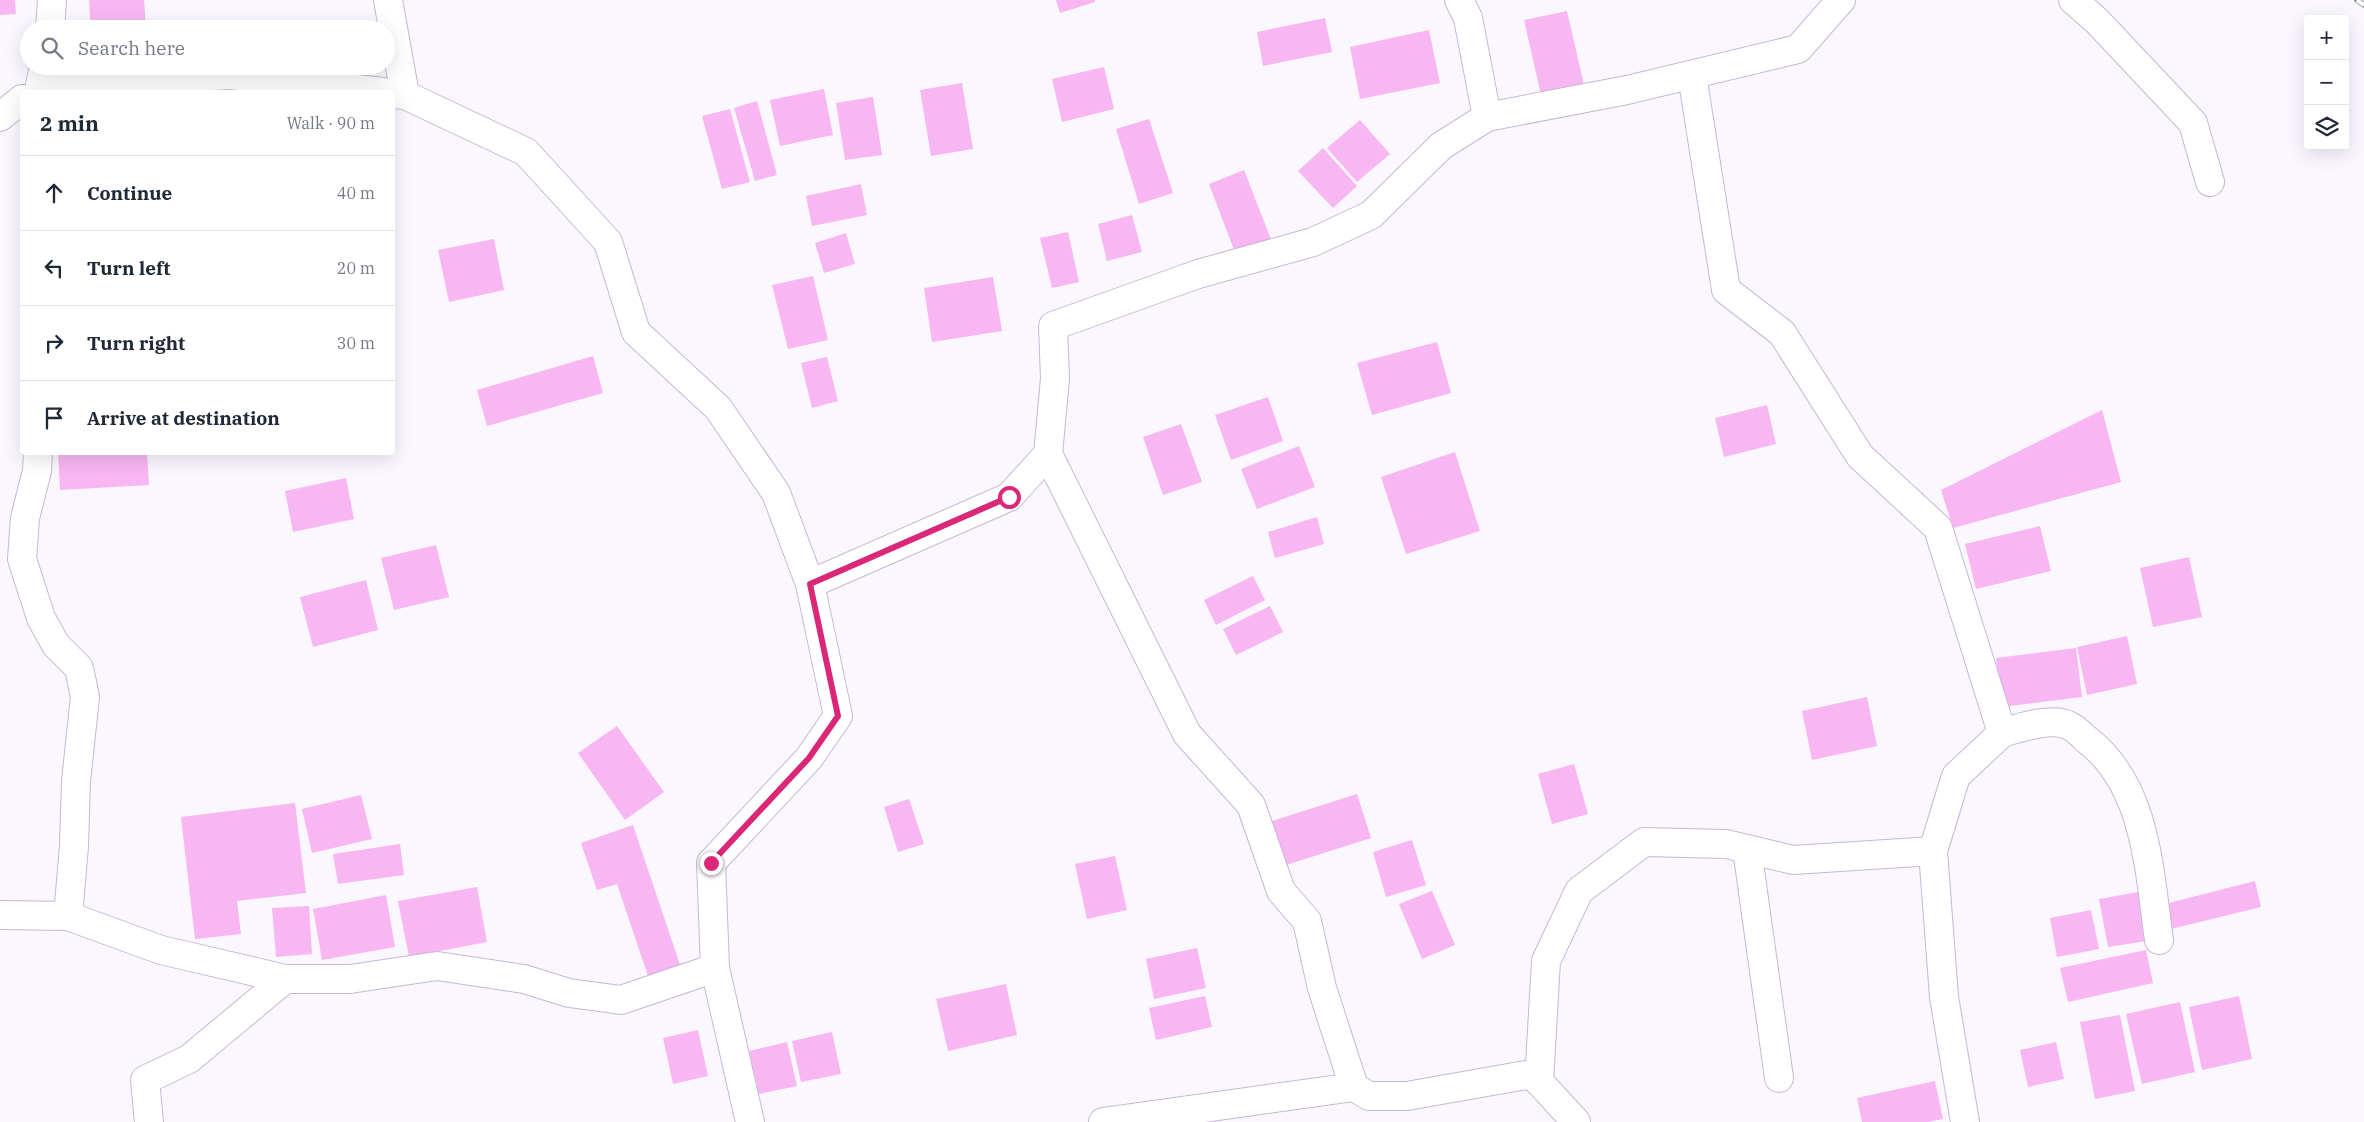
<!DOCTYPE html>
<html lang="en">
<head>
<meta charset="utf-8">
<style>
  :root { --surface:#fff; --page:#f2f2f3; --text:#1f2937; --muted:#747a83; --line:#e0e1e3 }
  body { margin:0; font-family:"IBM Plex Serif",serif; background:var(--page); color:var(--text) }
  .controls { position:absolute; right:15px; top:15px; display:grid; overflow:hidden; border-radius:5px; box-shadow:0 5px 20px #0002 }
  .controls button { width:45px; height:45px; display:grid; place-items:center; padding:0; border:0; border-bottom:1px solid var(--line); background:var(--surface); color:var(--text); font:25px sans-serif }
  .stop { position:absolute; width:15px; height:15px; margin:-11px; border:4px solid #db2777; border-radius:50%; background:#fff }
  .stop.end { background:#db2777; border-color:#fff; box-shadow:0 1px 5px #0008 }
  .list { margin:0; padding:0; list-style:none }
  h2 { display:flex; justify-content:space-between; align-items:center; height:65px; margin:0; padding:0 20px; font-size:21px }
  h2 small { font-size:16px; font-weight:400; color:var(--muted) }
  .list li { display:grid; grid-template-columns:32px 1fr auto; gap:15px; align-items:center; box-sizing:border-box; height:75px; padding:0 20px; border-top:1px solid var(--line) }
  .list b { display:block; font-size:19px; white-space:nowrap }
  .list em { font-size:16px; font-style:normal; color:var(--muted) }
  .icon { flex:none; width:28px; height:28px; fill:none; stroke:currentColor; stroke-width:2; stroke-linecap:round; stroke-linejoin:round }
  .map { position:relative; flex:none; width:2364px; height:1122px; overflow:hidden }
  .search { position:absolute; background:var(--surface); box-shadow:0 5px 20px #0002; left:20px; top:20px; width:375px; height:55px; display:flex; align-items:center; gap:12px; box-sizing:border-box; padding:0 18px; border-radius:28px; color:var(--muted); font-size:19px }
  .panel { position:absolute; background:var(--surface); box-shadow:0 5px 20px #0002; left:20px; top:90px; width:375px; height:365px; border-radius:5px }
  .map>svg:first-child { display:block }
</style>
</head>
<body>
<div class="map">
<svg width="2364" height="1122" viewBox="0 0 2364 1122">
  <rect width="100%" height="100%" fill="#faf7fe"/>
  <g fill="#f8b6f2">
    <path d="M0 0H15L16 14 0 15Z"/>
    <path d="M89 0H144L146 28 91 29Z"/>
    <path d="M1056 0H1095V2L1060 13Z"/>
    <path d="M1567 11 1584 85 1541 95 1524 20Z"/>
    <path d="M1325 18 1332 52 1263 66 1257 32Z"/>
    <path d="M1429 30 1440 83 1360 99 1350 47Z"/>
    <path d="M1104 67 1114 109 1062 122 1052 79Z"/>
    <path d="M962 83 973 149 931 156 920 90Z"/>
    <path d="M824 89 833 135 780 146 770 100Z"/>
    <path d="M873 97 882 155 845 160 836 103Z"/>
    <path d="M757 101 777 175 755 181 734 108Z"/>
    <path d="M730 109 750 182 722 189 702 116Z"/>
    <path d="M1149 119 1173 193 1139 204 1116 129Z"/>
    <path d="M1360 120 1390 154 1357 182 1327 148Z"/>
    <path d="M1323 148 1357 186 1333 208 1298 171Z"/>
    <path d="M1244 170 1272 242 1236 255 1209 184Z"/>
    <path d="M861 184 867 215 812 226 806 196Z"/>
    <path d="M1132 215 1142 252 1107 261 1098 224Z"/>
    <path d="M1068 232 1079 282 1052 288 1040 238Z"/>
    <path d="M846 233 855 264 824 273 815 243Z"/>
    <path d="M494 239 504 290 449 302 438 250Z"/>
    <path d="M813 276 828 340 788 349 772 285Z"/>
    <path d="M993 277 1002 331 932 342 924 288Z"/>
    <path d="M1437 342 1451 393 1372 415 1357 363Z"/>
    <path d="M593 356 603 393 487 426 477 390Z"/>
    <path d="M827 357 838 401 812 408 801 363Z"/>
    <path d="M1268 397 1283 441 1231 460 1215 415Z"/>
    <path d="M1767 405 1776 444 1724 457 1715 418Z"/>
    <path d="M2102 410 2121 482 1953 528 1941 490Z"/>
    <path d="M1181 424 1202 482 1163 495 1143 437Z"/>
    <path d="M1299 446 1315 487 1257 509 1241 469Z"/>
    <path d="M58 452H147L149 485 60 490Z"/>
    <path d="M1455 452 1480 531 1406 554 1381 477Z"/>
    <path d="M346 478 354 519 293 532 285 491Z"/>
    <path d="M1317 517 1324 544 1275 558 1268 532Z"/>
    <path d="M2040 526 2051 571 1976 589 1965 544Z"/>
    <path d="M436 545 449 597 394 610 381 558Z"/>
    <path d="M2189 557 2202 617 2153 627 2140 568Z"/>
    <path d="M1253 576 1265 600 1216 625 1204 600Z"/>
    <path d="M366 580 378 630 313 647 300 597Z"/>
    <path d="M1270 606 1283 632 1236 655 1223 629Z"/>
    <path d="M2127 636 2137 684 2087 695 2077 647Z"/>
    <path d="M2076 648 2082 697 2002 707 1996 658Z"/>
    <path d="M1867 697 1877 746 1812 760 1802 711Z"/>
    <path d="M617 726 664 792 625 820 578 753Z"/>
    <path d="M1574 764 1588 814 1552 824 1538 774Z"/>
    <path d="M1357 794 1371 838 1286 865 1272 821Z"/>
    <path d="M361 795 372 839 312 853 302 809Z"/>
    <path d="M909 799 924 844 898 852 884 807Z"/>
    <path d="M295 803 306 893 237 901 241 934 195 939 181 817Z"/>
    <path d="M633 825 680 965 648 976 617 884 597 890 581 843Z"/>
    <path d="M1412 840 1426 885 1386 897 1373 852Z"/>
    <path d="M400 844 404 875 338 884 333 854Z"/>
    <path d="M1115 856 1127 910 1087 919 1075 864Z"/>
    <path d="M2255 881 2261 907 2171 929 2165 904Z"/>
    <path d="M477 887 487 942 409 957 398 901Z"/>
    <path d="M1432 891 1455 945 1422 959 1399 904Z"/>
    <path d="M2138 892 2147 941 2108 947 2099 899Z"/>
    <path d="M386 895 395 947 322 960 313 909Z"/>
    <path d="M309 906 312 954 276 957 272 908Z"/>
    <path d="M2091 910 2099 949 2057 957 2050 918Z"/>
    <path d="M1197 948 1206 988 1154 999 1146 959Z"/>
    <path d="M2146 950 2153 983 2068 1002 2060 968Z"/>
    <path d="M1006 984 1017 1035 948 1051 936 999Z"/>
    <path d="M1205 996 1212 1027 1156 1040 1149 1008Z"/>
    <path d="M2239 996 2252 1059 2202 1070 2189 1007Z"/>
    <path d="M2180 1002 2195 1072 2142 1084 2126 1014Z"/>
    <path d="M2120 1015 2135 1091 2095 1099 2080 1022Z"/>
    <path d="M698 1030 708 1076 673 1084 663 1038Z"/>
    <path d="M832 1032 841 1074 801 1082 792 1041Z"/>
    <path d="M787 1042 797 1086 759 1094 749 1051Z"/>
    <path d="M2056 1042 2064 1079 2028 1087 2020 1050Z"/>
    <path d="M1935 1081 1943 1119 1928 1122H1862L1857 1098Z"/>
  </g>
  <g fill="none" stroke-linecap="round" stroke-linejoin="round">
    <defs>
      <g id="street">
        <path d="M388 0 405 95"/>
        <path d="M1459 0 1468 18 1487 117"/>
        <path d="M2073 0 2097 21 2193 123 2210 182"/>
        <path d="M50 29 52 0"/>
        <path d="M44 66 40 85 230 75 383 92"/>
        <path d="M1692 75 1726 290 1782 333 1860 456 1938 528 2002 733 1956 776 1933 851 1944 997 1965 1122"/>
        <path d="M392 94 405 95 526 152 608 242 636 332 718 408 776 493 810 584 1009 497 1048 454 1055 379 1053 326 1198 274 1313 242 1371 215 1441 146 1487 117 1627 90 1798 49 1841 0"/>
        <path d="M0 117 22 99"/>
        <path d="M38 452 37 471 25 518 22 559 41 618 56 645 79 668 85 697 76 781 74 846 68 916"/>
        <path d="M1048 454 1187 734 1251 805 1281 891 1307 921 1322 988 1354 1087"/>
        <path d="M2002 733C2018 728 2051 717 2068 725 2075 728 2081 734 2086 739 2147 785 2149 871 2159 940"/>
        <path d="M1747 849 1779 1078"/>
        <path d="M0 915 68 916 161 950 285 979H350L437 966 524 979 569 993 621 1000 715 968 711 863 809 758 838 716 810 584"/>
        <path d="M715 968 750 1122"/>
        <path d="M1539 1082 1546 961 1579 891 1644 842 1726 844 1793 860 1933 851"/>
        <path d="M149 1122 145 1080 189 1059 285 979"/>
        <path d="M1103 1122 1354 1087 1369 1096H1407L1532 1074 1576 1122"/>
      </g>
    </defs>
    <use href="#street" stroke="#c7b7d7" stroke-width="30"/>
    <use href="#street" stroke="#fff" stroke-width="28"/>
    <defs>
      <path id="rail" d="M2357 0 2364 5"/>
    </defs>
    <use href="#rail" stroke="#89848d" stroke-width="5.5"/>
    <use href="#rail" stroke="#fff" stroke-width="4" stroke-dasharray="11" stroke-linecap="butt"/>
  </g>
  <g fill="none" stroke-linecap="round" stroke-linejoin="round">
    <path stroke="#db2777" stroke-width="6" d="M711 863 809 758 838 716 810 584 1009 497"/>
  </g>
</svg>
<div class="controls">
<button>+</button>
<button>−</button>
<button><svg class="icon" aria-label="layers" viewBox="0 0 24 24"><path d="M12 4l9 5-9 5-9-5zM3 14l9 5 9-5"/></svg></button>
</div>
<div class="stop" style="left:1009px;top:497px"></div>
<div class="stop end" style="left:711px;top:863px"></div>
<div class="search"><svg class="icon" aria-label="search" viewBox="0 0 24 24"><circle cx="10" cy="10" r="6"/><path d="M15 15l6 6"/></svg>Search here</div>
<section class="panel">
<h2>2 min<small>Walk · 90 m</small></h2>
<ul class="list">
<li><svg class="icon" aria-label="ahead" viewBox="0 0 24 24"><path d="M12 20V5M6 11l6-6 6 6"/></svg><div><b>Continue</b></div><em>40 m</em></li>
<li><svg class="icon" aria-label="left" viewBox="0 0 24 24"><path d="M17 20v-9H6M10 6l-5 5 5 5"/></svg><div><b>Turn left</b></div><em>20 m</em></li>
<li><svg class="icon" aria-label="right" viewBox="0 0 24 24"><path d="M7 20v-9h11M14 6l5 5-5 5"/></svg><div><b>Turn right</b></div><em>30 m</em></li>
<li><svg class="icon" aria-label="arrive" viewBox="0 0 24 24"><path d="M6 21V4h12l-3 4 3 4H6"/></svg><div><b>Arrive at destination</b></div></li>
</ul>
</section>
</div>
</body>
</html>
